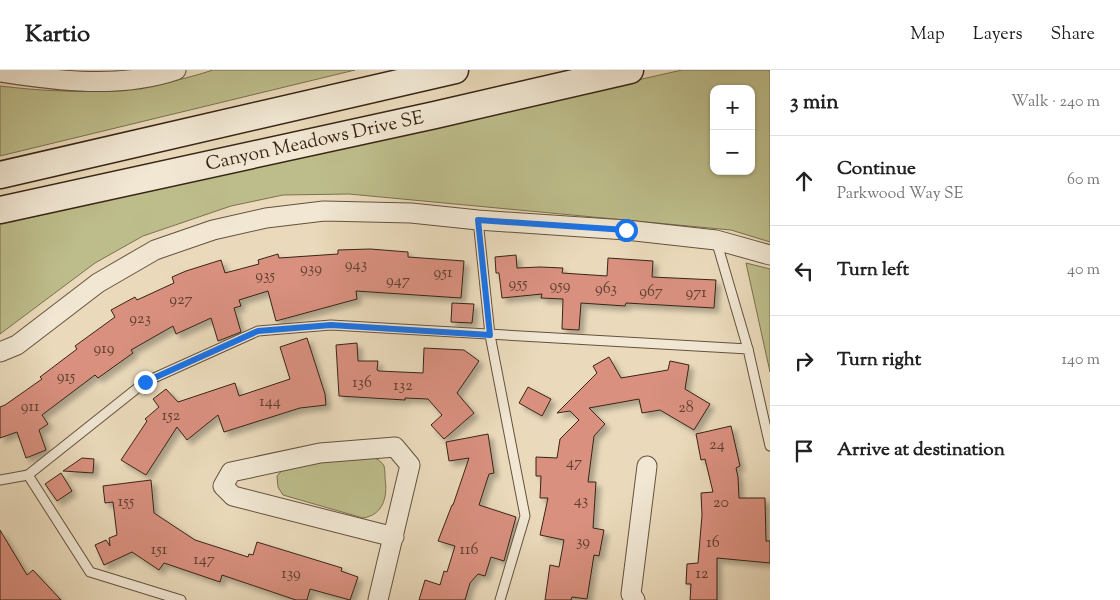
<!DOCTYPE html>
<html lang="en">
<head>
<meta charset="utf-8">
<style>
  :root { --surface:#fff; --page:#f6f6f6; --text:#222; --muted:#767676; --line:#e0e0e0 }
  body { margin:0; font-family:"Sorts Mill Goudy",serif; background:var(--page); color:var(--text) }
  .controls { position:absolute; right:15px; top:15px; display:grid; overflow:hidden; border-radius:10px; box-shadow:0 1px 4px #0004 }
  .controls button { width:45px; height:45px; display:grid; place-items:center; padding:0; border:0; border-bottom:1px solid var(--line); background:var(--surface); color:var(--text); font:25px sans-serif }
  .stop { position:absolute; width:15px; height:15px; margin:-11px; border:4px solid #1a73e8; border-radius:50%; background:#fff }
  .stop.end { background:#1a73e8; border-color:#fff; box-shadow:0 1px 5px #0008 }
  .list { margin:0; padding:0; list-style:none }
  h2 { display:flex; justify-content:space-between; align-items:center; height:65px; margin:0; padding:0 20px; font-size:21px }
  h2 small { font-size:16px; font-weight:400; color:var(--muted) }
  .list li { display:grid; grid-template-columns:32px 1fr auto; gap:15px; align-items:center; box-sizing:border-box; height:90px; padding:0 20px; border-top:1px solid var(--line) }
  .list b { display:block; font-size:19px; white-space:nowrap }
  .list p { margin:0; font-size:16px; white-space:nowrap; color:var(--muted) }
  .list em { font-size:16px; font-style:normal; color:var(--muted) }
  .icon { flex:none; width:28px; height:28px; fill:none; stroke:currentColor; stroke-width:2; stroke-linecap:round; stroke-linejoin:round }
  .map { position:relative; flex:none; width:770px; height:530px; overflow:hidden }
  header { display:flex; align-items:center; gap:30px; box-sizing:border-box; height:70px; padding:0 25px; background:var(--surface); border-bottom:1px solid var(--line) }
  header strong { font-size:24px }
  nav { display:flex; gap:28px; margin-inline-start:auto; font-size:18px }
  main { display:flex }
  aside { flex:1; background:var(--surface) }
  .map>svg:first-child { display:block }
</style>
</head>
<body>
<header>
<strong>Kartio</strong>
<nav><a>Map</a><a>Layers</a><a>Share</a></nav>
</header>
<main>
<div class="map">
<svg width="770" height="530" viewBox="0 0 770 530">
  <defs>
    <filter id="shadow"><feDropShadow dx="4.5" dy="4.5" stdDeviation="2.5" flood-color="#0004"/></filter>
  </defs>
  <rect width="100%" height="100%" fill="#eadabb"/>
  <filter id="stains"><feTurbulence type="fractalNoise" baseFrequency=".004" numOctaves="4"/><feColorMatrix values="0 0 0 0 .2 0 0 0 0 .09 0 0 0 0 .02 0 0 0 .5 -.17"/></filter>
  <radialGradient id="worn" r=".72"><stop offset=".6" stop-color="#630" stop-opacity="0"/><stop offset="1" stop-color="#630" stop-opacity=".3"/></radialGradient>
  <g fill="#bdbd8b" stroke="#7a7150" fill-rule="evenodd">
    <path d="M213 0H355L0 86V16C75 25 140 24 213 0Z"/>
    <path d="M682 0H770V172L731 160 349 124 283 125 231 136 143 166 95 193 0 264V154ZM714 19H751V101H714Z"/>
    <path d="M746 193 770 199V302Z"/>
    <path d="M368 385C373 387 381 390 384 396 385 399 385 405 385 408 388 427 383 445 363 448L283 425 278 417 277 406 284 398Z"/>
  </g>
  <g fill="#d9907f" stroke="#382516" filter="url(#shadow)">
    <path d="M370 179 408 182V187L464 191 461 228 356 221 357 229 276 251 268 221 239 230 241 236 234 238 241 262 218 271 211 248 176 264 173 256 131 280 133 283 98 308 95 305 42 345 48 354 39 360 46 380 26 388 17 362 0 368V337L5 335 42 309 40 307 77 279 75 276 115 247 111 240 135 227 137 230 174 213 172 207 186 201 221 190 225 203 259 194 258 190 278 184 279 188 338 184V180Z"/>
    <path d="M516 185 517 198 540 197 563 198 562 203 607 206 608 188 653 191 652 207 716 210 714 238 626 233 625 236 581 233 579 260 562 259 563 229 541 228 542 224 502 228 499 203H496L495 187Z"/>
    <path d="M452 233 474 234 472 253 451 252Z"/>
    <path d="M307 268 325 324 326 335 300 338 224 362 218 345 187 370 177 357 146 405 121 390 147 351 145 349 159 337 153 329 166 319 178 332 235 313 239 326 290 309 280 277Z"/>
    <path d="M357 273 358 291H378L377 300 379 301 423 303 424 278 464 280 479 291 457 323 474 343 444 369 431 355 442 345 428 329 405 328V330L339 326 336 275Z"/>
    <path d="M609 287 621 308 668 300 670 291 689 295 685 319 710 334 694 360 660 340 642 343 639 329 589 338 605 354 594 366 588 412H596L593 458 604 460 599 486 594 485 587 529 572 527 571 530H545L550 495 559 497 564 470 540 465 548 428H540L541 406H536V387L557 388 560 369 579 350 570 341 557 343 597 303 593 296Z"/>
    <path d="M528 317 551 329 542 346 519 333Z"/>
    <path d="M731 356 740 396 736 398 738 407 739 428H765L766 471H770V493L717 488V530H690L691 514H686L687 494 698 493 702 445 701 423 713 422 705 389 701 390 696 364Z"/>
    <path d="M488 364 494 403 489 404 479 435 516 447 504 491 491 487 485 506 478 504 470 513 465 530H419L425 510 440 515 444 501 447 502 455 476 438 471 452 435H453L469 388 449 391 446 372Z"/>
    <path d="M82 388 94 389 93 403 63 401Z"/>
    <path d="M61 403 72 421 57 431 45 414Z"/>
    <path d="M151 410 154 443 195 470 248 487 249 484 253 485 257 472 342 498 341 501 358 507 350 530 310 519 307 530H296L222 505 220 512 164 493 159 500 132 482 104 495 95 475 106 470 110 476 109 468 117 465 113 432 105 433 103 416Z"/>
    <path d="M0 460 27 505 33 500 61 530H0Z"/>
  </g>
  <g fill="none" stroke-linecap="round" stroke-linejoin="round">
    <defs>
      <g id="lane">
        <path d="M478 150 490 265 525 446 500 530"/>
        <path d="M716 170 748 279"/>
        <path d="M0 410 28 405"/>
        <path d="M181 530 90 502 28 405 145 312 258 261 331 255 748 279 770 376"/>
      </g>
      <g id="street">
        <path d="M0 2C57 11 120 19 176 0"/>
        <path d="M0 282 17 275 98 213 155 180 213 160 266 148 324 141 411 143 478 150 626 160 716 170 770 185"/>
        <path d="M378 530 410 395 395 377 320 383 231 402 223 416 233 426 394 467"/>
        <path d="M635 530 631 524 647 396"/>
      </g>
      <g id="secondary">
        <path d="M0 105 455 0"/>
        <path id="s1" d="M0 140 435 45 630 0"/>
      </g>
    </defs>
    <use href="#lane" stroke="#64523f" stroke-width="11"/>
    <use href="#street" stroke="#64523f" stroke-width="21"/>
    <use href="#secondary" stroke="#382516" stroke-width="29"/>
    <use href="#lane" stroke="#f1e7d3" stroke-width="9"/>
    <use href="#street" stroke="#f1e7d3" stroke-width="19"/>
    <use href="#secondary" stroke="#f1e7d3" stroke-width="26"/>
  </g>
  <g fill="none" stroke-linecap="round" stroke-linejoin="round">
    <path stroke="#1a73e8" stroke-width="6" d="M145 312 258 261 331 255 490 265 478 150 626 160"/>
  </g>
  <g text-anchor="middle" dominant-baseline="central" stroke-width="4.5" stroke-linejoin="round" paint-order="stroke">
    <g font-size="16" fill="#604030">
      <text x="356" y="195">943</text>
      <text x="311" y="199">939</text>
      <text x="443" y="203">951</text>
      <text x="265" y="206">935</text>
      <text x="398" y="211">947</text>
      <text x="518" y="214">955</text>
      <text x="560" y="216">959</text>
      <text x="606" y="219">963</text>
      <text x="651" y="222">967</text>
      <text x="696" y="223">971</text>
      <text x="181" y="230">927</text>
      <text x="140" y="249">923</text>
      <text x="104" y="279">919</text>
      <text x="66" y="307">915</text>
      <text x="362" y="313">136</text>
      <text x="403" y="316">132</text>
      <text x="270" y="332">144</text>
      <text x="30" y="337">911</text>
      <text x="686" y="338">28</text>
      <text x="171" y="346">152</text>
      <text x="717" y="375">24</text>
      <text x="574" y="393">47</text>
      <text x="581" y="431">43</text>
      <text x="126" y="432">155</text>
      <text x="721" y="433">20</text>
      <text x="583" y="472">39</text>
      <text x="713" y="473">16</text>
      <text x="159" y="480">151</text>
      <text x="469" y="480">116</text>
      <text x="204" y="490">147</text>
      <text x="291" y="504">139</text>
      <text x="702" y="504">12</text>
    </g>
    <g font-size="19" fill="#382516" stroke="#f1e7d3">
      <text stroke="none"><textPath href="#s1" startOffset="322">Canyon Meadows Drive SE</textPath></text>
    </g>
  </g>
  <rect width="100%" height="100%" filter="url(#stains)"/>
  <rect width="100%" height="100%" fill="url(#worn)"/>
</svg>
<div class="controls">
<button>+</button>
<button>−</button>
</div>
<div class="stop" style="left:626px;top:160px"></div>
<div class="stop end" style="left:145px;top:312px"></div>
</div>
<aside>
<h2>3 min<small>Walk · 240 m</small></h2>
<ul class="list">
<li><svg class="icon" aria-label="ahead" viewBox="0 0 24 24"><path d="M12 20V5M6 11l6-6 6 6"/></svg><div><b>Continue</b><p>Parkwood Way SE</p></div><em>60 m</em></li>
<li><svg class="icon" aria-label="left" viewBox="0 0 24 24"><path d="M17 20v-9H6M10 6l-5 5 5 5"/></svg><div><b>Turn left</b></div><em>40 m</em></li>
<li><svg class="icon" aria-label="right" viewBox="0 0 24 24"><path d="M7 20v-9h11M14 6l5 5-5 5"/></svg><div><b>Turn right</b></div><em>140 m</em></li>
<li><svg class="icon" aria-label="arrive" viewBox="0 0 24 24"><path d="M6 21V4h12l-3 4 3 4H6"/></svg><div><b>Arrive at destination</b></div></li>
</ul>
</aside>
</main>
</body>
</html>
